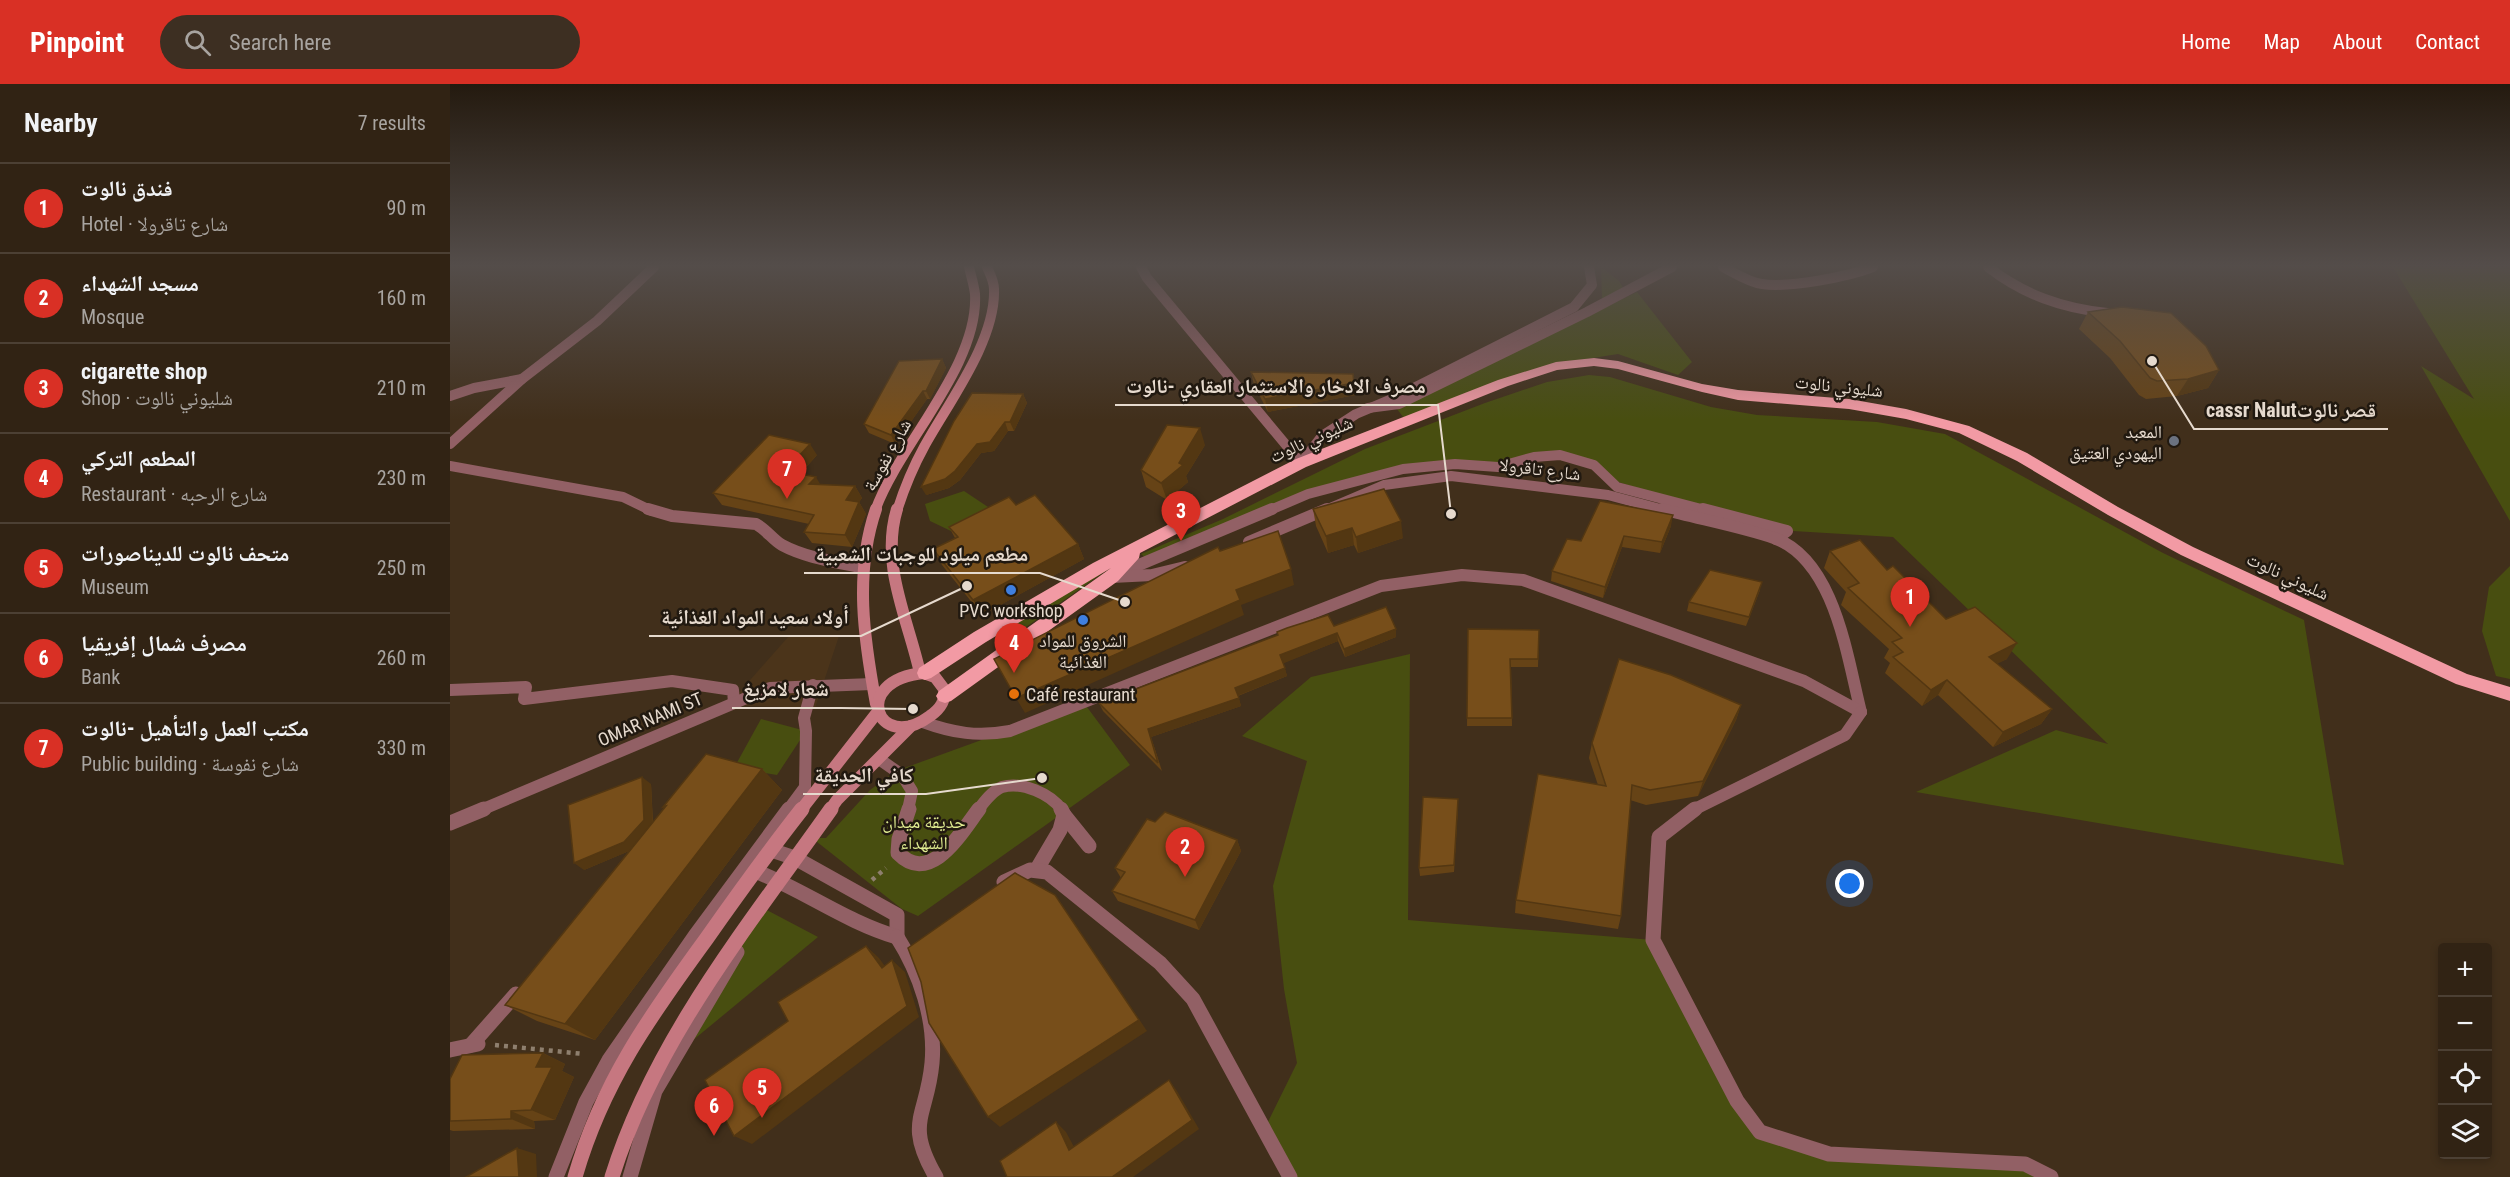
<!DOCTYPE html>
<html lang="en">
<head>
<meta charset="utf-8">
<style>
  :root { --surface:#312314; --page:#3d2f22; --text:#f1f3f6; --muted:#a8a4a0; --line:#4c4034; --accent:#d93025 }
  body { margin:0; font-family:"Roboto Condensed","Noto Naskh Arabic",sans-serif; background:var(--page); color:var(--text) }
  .controls { position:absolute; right:18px; bottom:18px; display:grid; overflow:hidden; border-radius:6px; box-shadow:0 3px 9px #0003 }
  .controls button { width:54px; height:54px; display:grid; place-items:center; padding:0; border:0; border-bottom:2px solid var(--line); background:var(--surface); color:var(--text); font:30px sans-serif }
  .you { position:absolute; left:1400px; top:800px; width:21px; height:21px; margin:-15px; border:4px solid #fff; border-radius:50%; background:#1a73e8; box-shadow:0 0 0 9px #1a73e833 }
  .badge { display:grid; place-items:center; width:39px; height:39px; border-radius:50%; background:var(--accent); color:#fff; font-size:20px; font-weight:700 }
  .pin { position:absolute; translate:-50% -50px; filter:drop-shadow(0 2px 3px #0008) }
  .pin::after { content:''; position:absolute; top:32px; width:21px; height:18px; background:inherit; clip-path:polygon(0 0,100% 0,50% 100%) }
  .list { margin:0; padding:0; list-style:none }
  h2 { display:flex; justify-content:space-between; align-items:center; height:78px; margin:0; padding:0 24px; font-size:26px }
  h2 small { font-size:20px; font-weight:400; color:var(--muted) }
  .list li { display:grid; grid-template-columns:39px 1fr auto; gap:18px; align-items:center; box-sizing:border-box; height:90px; padding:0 24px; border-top:2px solid var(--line) }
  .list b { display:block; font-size:22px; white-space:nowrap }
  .list p { margin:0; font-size:20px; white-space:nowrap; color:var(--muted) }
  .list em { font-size:20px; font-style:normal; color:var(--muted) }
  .icon { flex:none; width:33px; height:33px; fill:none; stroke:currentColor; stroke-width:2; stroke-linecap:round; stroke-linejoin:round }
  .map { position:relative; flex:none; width:2060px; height:1093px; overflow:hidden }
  header { display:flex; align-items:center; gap:36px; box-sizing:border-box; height:84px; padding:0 30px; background:var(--accent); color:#fff }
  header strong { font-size:28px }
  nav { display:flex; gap:33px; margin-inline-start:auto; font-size:21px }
  .search { width:420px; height:54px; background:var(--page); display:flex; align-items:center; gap:15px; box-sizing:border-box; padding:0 21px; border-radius:33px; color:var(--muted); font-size:22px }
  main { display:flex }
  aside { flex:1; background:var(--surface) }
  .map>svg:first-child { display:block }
</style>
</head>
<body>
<header>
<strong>Pinpoint</strong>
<div class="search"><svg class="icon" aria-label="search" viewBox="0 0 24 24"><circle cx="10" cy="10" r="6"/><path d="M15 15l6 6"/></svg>Search here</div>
<nav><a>Home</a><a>Map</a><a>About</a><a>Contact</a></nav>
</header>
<main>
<aside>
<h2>Nearby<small>7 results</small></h2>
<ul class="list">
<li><span class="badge">1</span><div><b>فندق نالوت</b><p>Hotel · شارع تاقرولا</p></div><em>90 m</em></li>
<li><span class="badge">2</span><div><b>مسجد الشهداء</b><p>Mosque</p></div><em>160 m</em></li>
<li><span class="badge">3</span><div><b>cigarette shop</b><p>Shop · شليوني نالوت</p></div><em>210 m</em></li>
<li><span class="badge">4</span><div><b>المطعم التركي</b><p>Restaurant · شارع الرحبه</p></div><em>230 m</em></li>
<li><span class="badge">5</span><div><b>متحف نالوت للديناصورات</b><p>Museum</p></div><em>250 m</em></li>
<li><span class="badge">6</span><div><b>مصرف شمال إفريقيا</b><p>Bank</p></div><em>260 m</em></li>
<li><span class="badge">7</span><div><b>مكتب العمل والتأهيل -نالوت</b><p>Public building · شارع نفوسة</p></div><em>330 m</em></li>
</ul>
</aside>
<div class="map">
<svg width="2060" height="1093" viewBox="0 0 2060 1093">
  <rect width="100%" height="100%" fill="#412f1b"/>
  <path fill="#4b341a" d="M339 552H389L365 624 278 621Z"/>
  <g fill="#484e10">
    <path d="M1151 183 1169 197 1174 205 1152 215Z"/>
    <path d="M1943 183H2060V437L1971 282 2024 315Z"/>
    <path d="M1187 208 1242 278 1228 291 1168 270 1105 280 954 334 947 325Z"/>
    <path d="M1139 291 1160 293 1261 323 1307 331 1427 338 1495 350 1713 469 1854 536 1894 781 1466 708 1606 646 1658 660 1443 453 1343 447 1213 412 1165 397 1138 382 1110 376H1087L950 389 858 410 698 476 691 470 773 435 915 365 1035 319 1097 298Z"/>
    <path d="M514 407 544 427 501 447 480 437 475 420Z"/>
    <path d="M664 481 576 543 565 539Z"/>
    <path d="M2060 482V595L2046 592 2032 547 2039 503Z"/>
    <path d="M960 570 958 836 1203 856 1311 1048 1379 1070 1575 1080 1601 1093H840L815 1044 847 979 834 905 823 802 857 677 792 652 861 593Z"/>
    <path d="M634 619 680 681 468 832 452 825 362 754H376L420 706 446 687Z"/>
    <path d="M311 635 356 647 327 691 284 684Z"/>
    <path d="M311 823 368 853 242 957Z"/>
  </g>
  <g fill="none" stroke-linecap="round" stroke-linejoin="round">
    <g stroke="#8e7f6e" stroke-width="4.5" stroke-dasharray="4 5" stroke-linecap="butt">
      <path d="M422 796 436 784"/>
      <path d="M45 961 134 970"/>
    </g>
    <g stroke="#926065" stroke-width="10">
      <path d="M1273 183C1285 189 1298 198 1312 200 1339 204 1397 193 1423 183"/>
      <path d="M1538 183C1574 211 1612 224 1657 229"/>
      <path d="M918 324 949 320 1137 228 1222 183"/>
      <path d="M818 427 858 410 953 385 1005 380 1048 383 1084 373 1110 371 1144 381 1167 403 1259 427"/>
    </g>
    <g stroke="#926065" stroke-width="12">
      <path d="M1253 425 1337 447 1326 455"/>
      <path d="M665 491 822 425"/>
      <path d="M0 606 76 603 74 615 222 597 283 606 284 619"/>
      <path d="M429 675 452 691 462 707 458 726"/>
      <path d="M338 726 355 703 356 647 354 634 363 601"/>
      <path d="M528 726C534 718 542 707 552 703 572 697 601 710 612 726"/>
    </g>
    <g stroke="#926065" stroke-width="15">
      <path d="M459 725 449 755 448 769C481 803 512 747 529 725"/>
      <path d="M614 731 639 762"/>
      <path d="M587 785 610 746 614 731 611 725"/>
      <path d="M106 1093 136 1018 159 976 245 852 339 725"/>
      <path d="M180 1093 205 1007 287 868"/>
    </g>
    <g stroke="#926065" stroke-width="10">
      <path d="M691 183 697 194 851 379 872 352 906 330 944 314 1124 223 1142 201 1139 183"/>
      <path d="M0 312 24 304 72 295"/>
      <path d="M0 360 72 295 147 237 204 183"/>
      <path d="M0 382 173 413 202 427"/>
      <path d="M873 427 934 401 1001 392 1158 411 1218 427"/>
    </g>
    <g stroke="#926065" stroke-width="12">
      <path d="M198 425 222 432 306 440C317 446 323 456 332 461 356 474 387 478 414 484"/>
      <path d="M1212 425C1249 435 1288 442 1324 454 1385 476 1397 573 1411 628"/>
      <path d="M799 458 877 425"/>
      <path d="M662 493 702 491 735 483"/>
      <path d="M473 638C503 649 528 653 560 647L931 502 1012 491 1073 496 1354 597 1411 628"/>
      <path d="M31 726 320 604 422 600"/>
      <path d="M1243 726 1395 651 1411 628"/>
    </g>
    <g stroke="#926065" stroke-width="15">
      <path d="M1245 725 1209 753 1203 856 1287 1017 1310 1048 1379 1070 1575 1080 1601 1093"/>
      <path d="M0 739 34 725"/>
      <path d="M321 766 345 774 447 831V853"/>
      <path d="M305 787C354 806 396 838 447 853"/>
      <path d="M554 798 580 786 597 788 710 879 743 915 840 1093"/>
      <path d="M447 853C470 889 486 936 482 979 477 1033 454 1038 486 1093"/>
      <path d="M21 961 66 910"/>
      <path d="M0 966 28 960"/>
    </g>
    <g stroke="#c67780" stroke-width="10">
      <path d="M425 427C449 360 529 282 525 210 524 201 521 192 519 183"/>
      <path d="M447 427C454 405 463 383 474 363 498 319 546 257 544 205 544 197 540 190 537 183"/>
    </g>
    <g stroke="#c67780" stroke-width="12">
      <path d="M426 425C404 489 414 555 426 620"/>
      <path d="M447 425C430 481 458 535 470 589"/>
      <path d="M474 589 485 593 494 605C496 617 490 625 480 632 427 671 399 596 474 589Z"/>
      <path d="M351 726 426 630"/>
      <path d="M380 726 387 716 461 642"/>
    </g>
    <g stroke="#c67780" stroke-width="15">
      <path d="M125 1093C152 999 200 932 257 854 288 810 319 767 352 725"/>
      <path d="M162 1093C205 955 299 841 381 725"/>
    </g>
    <path fill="#f29aa4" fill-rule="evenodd" d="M1144 274 1168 277 1252 300 1288 306 1399 315 1456 325 1519 342 1577 369 1668 423 1743 463 2017 590 2060 603V617L2006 600 1731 471 1658 431 1567 377 1509 349 1456 335 1399 325 1288 316 1252 308 1168 285 1144 282 1107 286 1058 302 856 383 690 469 689 474 668 497 501 617 495 619 489 617 486 612 489 607 661 484 536 558 481 594 475 596 469 594 467 589 469 584 524 548 643 479 846 375 1048 296 1106 278Z"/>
  </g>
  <g fill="#664316">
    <path d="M1638 228 1769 286 1758 304 1727 312 1696 315 1689 311 1660 274 1629 245Z"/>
    <path d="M492 275 496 284 480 315H477L445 360 419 349 414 340Z"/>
    <path d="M801 288 905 311 818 328 804 301Z"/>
    <path d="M573 310 577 319 564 347H558L544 367 531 369 510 396 499 404 476 411Z"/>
    <path d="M755 361 736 392 738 398 717 416 696 403 691 386Z"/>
    <path d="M367 371 350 390 371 401 405 402 412 414 409 418 416 430 402 463 362 459 354 448 359 440 272 421 263 409Z"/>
    <path d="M566 421 628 460 634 475 532 531 492 481 483 465 505 454 499 443Z"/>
    <path d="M863 425 953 454 908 469 904 461 878 469 866 442Z"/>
    <path d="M1221 442 1210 469 1172 463 1153 514 1101 497 1102 487 1131 457Z"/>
    <path d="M1380 467 1437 486 1496 535 1557 575 1547 579 1602 625 1591 640 1543 663 1488 611 1472 622 1435 589 1440 579 1434 574 1439 565 1391 521 1396 508 1374 484Z"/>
    <path d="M1310 506 1296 542 1237 527 1239 518Z"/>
    <path d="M884 542 946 553 895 573 888 557 833 579 837 592 788 612 791 622 701 653 712 687 653 627 649 619Z"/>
    <path d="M1018 545 1089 546 1088 583H1061L1062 642H1017Z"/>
    <path d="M1291 621 1286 636 1248 712 1196 721 1180 716 1171 832 1168 845 1065 829 1066 816 1148 701 1139 674 1142 659Z"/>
    <path d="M312 685 332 706 145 956 87 937 55 921 179 767 134 786 201 700 203 738Z"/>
    <path d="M1008 722 1004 788 970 792 969 784Z"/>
    <path d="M705 738 787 756 791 767 749 846 668 817 662 807 671 794 665 784Z"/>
    <path d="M93 969 115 980 112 987 124 993 105 1036 84 1037 85 1045 3 1047 0 1046V995Z"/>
  </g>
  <g fill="#533712">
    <path d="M492 275 496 284 480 315 476 307Z"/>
    <path d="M1769 286 1758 304 1727 312 1738 295Z"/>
    <path d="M903 290 905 311 818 328 815 315Z"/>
    <path d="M473 307 477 315 445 360 441 351Z"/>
    <path d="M573 310 577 319 564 347 560 338Z"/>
    <path d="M555 338 558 347 544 367 531 369 510 396 499 404 476 411 471 403Z"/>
    <path d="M750 344 755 361 736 392 738 398 717 416 711 399 729 379Z"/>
    <path d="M360 360 367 371 342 399 335 387Z"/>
    <path d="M366 393 373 405 359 400Z"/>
    <path d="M405 402 412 414 409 418 416 430 402 463 395 451 396 416Z"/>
    <path d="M1223 431 1221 442 1210 469 1212 458Z"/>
    <path d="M951 437 953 454 908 469 906 453Z"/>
    <path d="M902 444 904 461 878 469 876 452Z"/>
    <path d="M1174 452 1172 463 1153 514 1155 503Z"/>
    <path d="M628 460 634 475 532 531 523 516Z"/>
    <path d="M841 485 844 501 791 521 794 531 575 629 566 614 786 506Z"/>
    <path d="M946 545V553L895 573 894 565Z"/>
    <path d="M887 549 888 557 832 580 830 571Z"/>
    <path d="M1567 559 1557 575 1529 589 1539 573Z"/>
    <path d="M835 584 837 592 787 612 785 604Z"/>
    <path d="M1497 596 1488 611 1472 622 1481 606Z"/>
    <path d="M789 614 791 622 701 653 712 687 698 645Z"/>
    <path d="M1291 621 1286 636 1248 712 1253 697Z"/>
    <path d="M1602 625 1591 640 1543 663 1553 648Z"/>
    <path d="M312 685 332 706 145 956 115 940Z"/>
    <path d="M192 693 201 700 203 744 184 765 134 786 124 779Z"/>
    <path d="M1008 715V722L1004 788V781Z"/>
    <path d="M787 756 791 767 749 846 745 836Z"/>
    <path d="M605 811 697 947 550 1043 538 1033Z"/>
    <path d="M416 862 429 874 444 895 432 884Z"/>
    <path d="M442 876 455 888 469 933 302 1060 284 1052Z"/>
    <path d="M93 969 115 980 112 987 124 993 105 1036 81 1026 86 983Z"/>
    <path d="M719 996 727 1007 749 1045 683 1093H662Z"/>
    <path d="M61 1027 84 1037 85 1045 61 1035Z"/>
    <path d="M606 1038 616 1048 630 1074 619 1066Z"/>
    <path d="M67 1064 86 1070 87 1093H69Z"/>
  </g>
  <g fill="#774e1a" stroke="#533712" stroke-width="1.5">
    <path d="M1672 223 1721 229 1756 262 1769 286 1738 295 1707 297 1700 294 1670 257 1638 228Z"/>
    <path d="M492 275 476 307H473L441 351 414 340 449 277Z"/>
    <path d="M801 288 903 290 904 299 815 315Z"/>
    <path d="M522 309 573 310 560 338H555L540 358 527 360 505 387 495 395 471 403 504 337Z"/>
    <path d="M717 341 750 344 729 379 733 381 711 399 691 386Z"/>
    <path d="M319 351 360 360 335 387 366 393 359 400 405 402 396 416 409 418 395 451 354 448 364 431 263 409Z"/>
    <path d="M934 405 951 437 906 453 902 444 876 452 863 425Z"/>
    <path d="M585 411 628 460 523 516 483 465 508 453 499 443 559 413 566 421Z"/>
    <path d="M1150 417 1223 431 1212 458 1174 452 1155 503 1102 487 1117 455 1131 457Z"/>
    <path d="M828 447 841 485 786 506 790 516 566 614 544 575 768 463 770 467Z"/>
    <path d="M1410 456 1437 486 1443 482 1496 535 1525 523 1567 559 1539 573 1602 625 1553 648 1497 596 1481 606 1443 573 1453 568 1442 558 1452 554 1398 504 1409 499 1380 467Z"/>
    <path d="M1260 486 1312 498 1299 533 1239 518Z"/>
    <path d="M936 523 946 545 894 565 887 549 830 571 835 584 785 604 789 614 698 645 708 679 649 619 828 551 827 548 837 544 878 531 884 542Z"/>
    <path d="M1018 545 1089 546 1088 575H1060L1062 634H1017Z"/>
    <path d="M1169 575 1221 591 1291 621 1253 697 1200 706 1182 701 1171 832 1066 816 1088 690 1156 702 1142 659Z"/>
    <path d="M256 670 312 685 115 940 55 921 216 722 213 723Z"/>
    <path d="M192 693 194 736 174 758 124 779 118 721Z"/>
    <path d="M973 713 1008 715 1004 781 969 784Z"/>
    <path d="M715 728 787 756 745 836 662 807 675 788 665 784 697 735 705 738Z"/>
    <path d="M565 789 605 811 689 936 538 1033 479 939 471 898 458 864Z"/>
    <path d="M416 862 432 884 442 876 457 922 284 1052 255 996 338 937 328 918Z"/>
    <path d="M93 969 86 983H102L81 1026 61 1027V1035L0 1037V995L12 971Z"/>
    <path d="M719 996 742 1036 662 1093H557L550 1077 606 1038 619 1066Z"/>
    <path d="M67 1064 69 1093H16Z"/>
  </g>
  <linearGradient id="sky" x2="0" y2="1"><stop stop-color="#241a0f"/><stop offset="0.54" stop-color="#544d4a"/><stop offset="1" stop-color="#544d4a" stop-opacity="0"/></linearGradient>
  <rect width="2060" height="336" fill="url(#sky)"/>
  <circle fill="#6b7280" stroke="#211910" stroke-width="2" cx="1724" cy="357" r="6"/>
  <g fill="#3f7fe0" stroke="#211910" stroke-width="2">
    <circle cx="561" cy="506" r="6"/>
    <circle cx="633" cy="536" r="6"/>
  </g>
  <circle fill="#e8710a" stroke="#211910" stroke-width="2" cx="564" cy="610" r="6"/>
  <g text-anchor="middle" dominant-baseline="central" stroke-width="5" stroke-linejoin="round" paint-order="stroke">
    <g font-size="18" fill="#e6dace" stroke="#211910">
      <text transform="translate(1389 302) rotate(6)">شليوني نالوت</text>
      <text transform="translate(861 355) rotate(-24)">شليوني نالوت</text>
      <text transform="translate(437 371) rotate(-61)">شارع نفوسة</text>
      <text transform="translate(1090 385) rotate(7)">شارع تاقرولا</text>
      <text transform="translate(1838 492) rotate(25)">شليوني نالوت</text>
      <text transform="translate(200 635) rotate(-23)">OMAR NAMI ST</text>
    </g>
    <g font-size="18" fill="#e6dace" stroke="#211910">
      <text x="1712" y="347" text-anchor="end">المعبد<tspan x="1712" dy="21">اليهودي العتيق</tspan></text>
      <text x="561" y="526">PVC workshop</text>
      <text x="633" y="556">الشروق للمواد<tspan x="633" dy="21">الغذائية</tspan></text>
      <text x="576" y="610" text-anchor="start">Café restaurant</text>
    </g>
    <g font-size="18" fill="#e1ed91" stroke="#211910">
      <text x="474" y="737">حديقة ميدان<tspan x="474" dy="21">الشهداء</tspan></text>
    </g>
  </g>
  <path fill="none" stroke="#e6dace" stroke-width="2" d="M1001 430L988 321H665M1702 277L1744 345H1938M675 518L590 489H354M517 502L411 552H199M463 625L391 624H282M592 694L476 710H353"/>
  <g fill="#e6dace" stroke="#211910" stroke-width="2">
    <circle cx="1001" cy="430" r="6"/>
    <circle cx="1702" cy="277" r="6"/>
    <circle cx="675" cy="518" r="6"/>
    <circle cx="517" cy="502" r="6"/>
    <circle cx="463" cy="625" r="6"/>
    <circle cx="592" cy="694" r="6"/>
  </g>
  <g font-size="20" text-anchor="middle" font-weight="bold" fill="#e6dace" stroke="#211910" stroke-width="5" stroke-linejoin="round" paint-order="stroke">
    <text x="826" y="309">مصرف الادخار والاستثمار العقاري -نالوت</text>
    <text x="1841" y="333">cassr Nalutقصر نالوت</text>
    <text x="472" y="477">مطعم ميلود للوجبات الشعبية</text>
    <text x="305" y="540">أولاد سعيد المواد الغذائية</text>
    <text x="336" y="612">شعار لامزيغ</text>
    <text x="414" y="698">كافي الحديقة</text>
  </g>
</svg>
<div class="controls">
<button>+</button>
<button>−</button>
<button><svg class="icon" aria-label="locate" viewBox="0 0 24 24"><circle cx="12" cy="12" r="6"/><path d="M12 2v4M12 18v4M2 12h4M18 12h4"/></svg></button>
<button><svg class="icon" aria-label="layers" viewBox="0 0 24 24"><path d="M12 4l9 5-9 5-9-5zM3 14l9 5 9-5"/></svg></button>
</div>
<div class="you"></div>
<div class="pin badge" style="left:1460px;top:543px">1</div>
<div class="pin badge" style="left:735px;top:793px">2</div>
<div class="pin badge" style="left:731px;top:457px">3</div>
<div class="pin badge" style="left:564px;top:589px">4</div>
<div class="pin badge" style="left:312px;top:1034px">5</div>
<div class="pin badge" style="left:264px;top:1052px">6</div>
<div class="pin badge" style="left:337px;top:415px">7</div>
</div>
</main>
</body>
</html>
